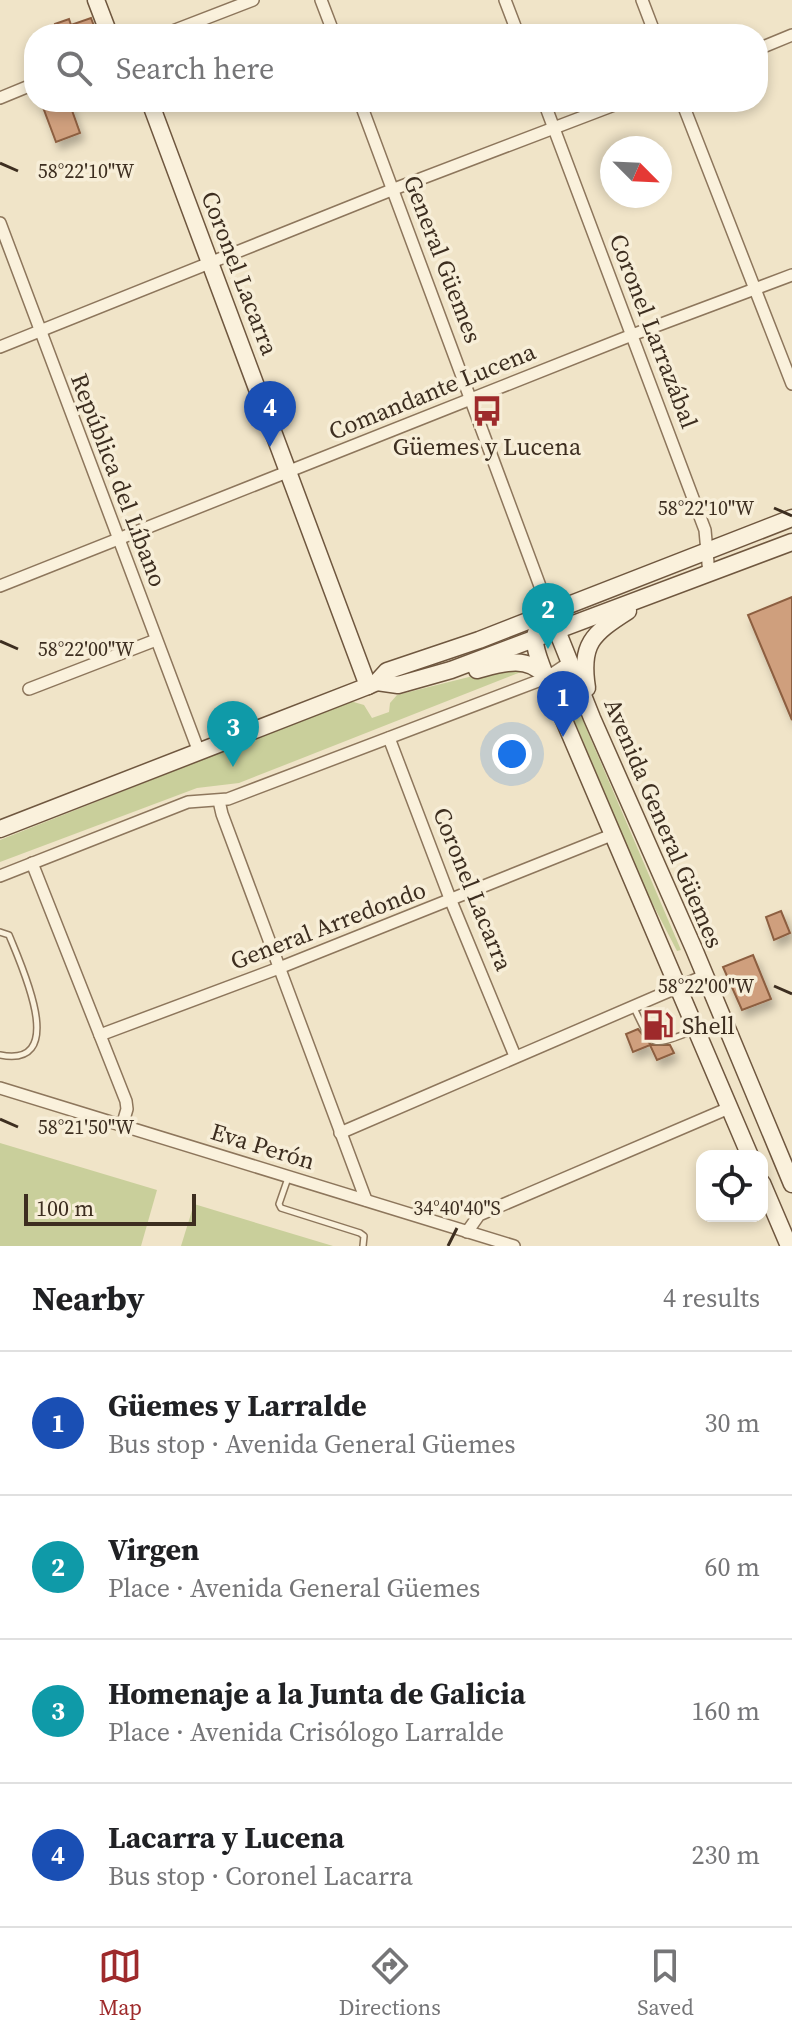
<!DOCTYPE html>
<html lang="en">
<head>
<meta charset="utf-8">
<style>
  :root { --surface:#fff; --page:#f2f2f2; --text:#202124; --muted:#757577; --line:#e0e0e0; --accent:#9e2a2b }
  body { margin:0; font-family:"Source Serif 4",serif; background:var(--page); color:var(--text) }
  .controls { position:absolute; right:24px; bottom:24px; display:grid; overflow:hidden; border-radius:16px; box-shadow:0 4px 12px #0003 }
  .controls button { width:72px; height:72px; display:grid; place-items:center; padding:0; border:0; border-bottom:2px solid var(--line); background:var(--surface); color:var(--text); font:40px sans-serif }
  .compass { position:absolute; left:600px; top:136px; width:72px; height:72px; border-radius:50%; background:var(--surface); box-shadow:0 4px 12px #0003; rotate:114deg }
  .scale { position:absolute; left:24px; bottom:20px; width:172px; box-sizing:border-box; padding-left:8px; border:4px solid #3d2e20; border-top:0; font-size:22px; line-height:28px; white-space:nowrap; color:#3d2e20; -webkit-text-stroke:6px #f7eed8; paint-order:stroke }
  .you { position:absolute; left:512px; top:754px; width:28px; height:28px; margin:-20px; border:6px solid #fff; border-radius:50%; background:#1a73e8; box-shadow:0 0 0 12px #1a73e833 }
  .badge { display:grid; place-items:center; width:52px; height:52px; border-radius:50%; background:var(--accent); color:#fff; font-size:26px; font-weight:700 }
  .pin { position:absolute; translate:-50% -66px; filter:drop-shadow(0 2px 4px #0008) }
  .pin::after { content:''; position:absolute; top:42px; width:28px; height:24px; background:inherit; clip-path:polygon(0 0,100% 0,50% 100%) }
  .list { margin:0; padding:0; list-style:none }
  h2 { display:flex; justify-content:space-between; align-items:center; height:104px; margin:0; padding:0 32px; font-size:34px }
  h2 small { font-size:26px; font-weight:400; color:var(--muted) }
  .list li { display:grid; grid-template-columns:52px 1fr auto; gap:24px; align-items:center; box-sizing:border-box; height:144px; padding:0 32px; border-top:2px solid var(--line) }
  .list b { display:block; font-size:30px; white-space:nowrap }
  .list p { margin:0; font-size:26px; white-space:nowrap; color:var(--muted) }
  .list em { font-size:26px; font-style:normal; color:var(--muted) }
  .icon { flex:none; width:44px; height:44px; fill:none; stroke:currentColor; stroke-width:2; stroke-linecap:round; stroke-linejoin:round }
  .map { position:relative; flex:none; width:792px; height:1246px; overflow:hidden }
  .search { position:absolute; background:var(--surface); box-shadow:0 4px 12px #0003; left:24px; right:24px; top:24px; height:88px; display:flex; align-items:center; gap:20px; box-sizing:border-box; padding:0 28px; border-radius:32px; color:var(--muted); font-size:30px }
  .sheet { height:680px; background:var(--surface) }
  nav { display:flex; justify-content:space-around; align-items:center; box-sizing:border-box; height:112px; border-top:2px solid var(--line); background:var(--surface); font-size:22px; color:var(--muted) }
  nav a { display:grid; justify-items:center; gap:4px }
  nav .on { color:var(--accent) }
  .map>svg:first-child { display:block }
</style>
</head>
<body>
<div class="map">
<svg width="792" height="1246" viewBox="0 0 792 1246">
  <defs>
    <filter id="shadow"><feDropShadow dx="4" dy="7" stdDeviation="4" flood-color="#0004"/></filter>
  </defs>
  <rect width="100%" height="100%" fill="#f0e4c8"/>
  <g fill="#c9cf9b">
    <path d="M509 667 521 670V672L239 783 197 788 0 862V840L350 701 364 705 372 718 389 712 390 703 397 695Z"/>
    <path d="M566 681 681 950 677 951 647 893 559 684Z"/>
    <path d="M0 1143 157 1190 141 1246H0Z"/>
    <path d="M194 1204 333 1246H181Z"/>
  </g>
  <g fill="#cf9f7d" stroke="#8d5f41" stroke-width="2" filter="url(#shadow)">
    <path d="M91 18 97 34H51L57 31 55 24 69 19 71 25Z"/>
    <path d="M41 102H69L80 133 56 142Z"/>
    <path d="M792 597V720L748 615Z"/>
    <path d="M781 911 790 933 774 940 766 917Z"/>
    <path d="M753 955 771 999 742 1010 723 967Z"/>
    <path d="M638 1029 651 1045H670L674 1053 657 1060 650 1045 633 1052 626 1034Z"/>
  </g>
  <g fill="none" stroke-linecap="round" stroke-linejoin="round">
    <defs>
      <g id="lane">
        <path d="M0 932 9 935C21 965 70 1069 0 1055"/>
        <path d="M634 1008C654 1049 649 1047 693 1031"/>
        <path d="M288 1178 279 1204 281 1208 360 1233 364 1236 363 1246"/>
      </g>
      <g id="street">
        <path d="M321 0 334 34"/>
        <path d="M505 0 518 34"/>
        <path d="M642 0 655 34"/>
        <path d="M165 34 253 0"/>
        <path d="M758 49 792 35"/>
        <path d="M0 98 34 84"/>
        <path d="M360 102 550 613"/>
        <path d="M544 102 705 530 709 574"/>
        <path d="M682 102 792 384"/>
        <path d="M0 223 199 752"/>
        <path d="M0 347 394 189 622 102"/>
        <path d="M0 586 632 335 792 275"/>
        <path d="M29 689 156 640"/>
        <path d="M389 738 451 901 515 1056"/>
        <path d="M219 801 222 814 366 1200"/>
        <path d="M32 863 126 1101 127 1109 122 1126"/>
        <path d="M0 876 188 802 228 799 546 678 570 662"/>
        <path d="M100 1035 279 968 614 834"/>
        <path d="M0 1088 514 1246"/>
        <path d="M340 1133 704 976"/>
        <path d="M467 1232 479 1215 729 1108"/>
      </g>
      <g id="secondary">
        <path d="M96 0 109 34"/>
        <path d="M150 102 368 686"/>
        <path d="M550 613 592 718 694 949 792 1184"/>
        <path d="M549 614C525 636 537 651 546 678L750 1156"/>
        <path d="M477 670C500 664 527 654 545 676"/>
        <path d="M377 682 398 685 451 670 792 542"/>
        <path d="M587 688C580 644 592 634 628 611"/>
        <path d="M0 829 368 686 377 682 387 671 479 640 792 518"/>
        <path d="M762 1183 789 1246"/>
      </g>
    </defs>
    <use href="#lane" stroke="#8d765c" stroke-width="8"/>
    <use href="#street" stroke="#8d765c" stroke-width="14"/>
    <use href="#secondary" stroke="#6f573f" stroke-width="19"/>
    <use href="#lane" stroke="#faf1dc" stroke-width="5"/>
    <use href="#street" stroke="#faf1dc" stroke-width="11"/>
    <use href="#secondary" stroke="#faf1dc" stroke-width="16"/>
  </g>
  <path fill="none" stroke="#3d2e20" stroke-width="3" d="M0 163 18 171M774 508 792 516M0 641 18 649M774 986 792 994M0 1119 18 1127M448 1246 457 1228"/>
  <defs>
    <symbol id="bus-bare" viewBox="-9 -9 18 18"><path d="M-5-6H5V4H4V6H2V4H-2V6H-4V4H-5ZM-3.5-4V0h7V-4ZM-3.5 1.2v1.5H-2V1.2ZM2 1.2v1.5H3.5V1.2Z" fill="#9e2a2b" stroke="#f7eed8" stroke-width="2.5" paint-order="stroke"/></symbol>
    <symbol id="fuel-bare" viewBox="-9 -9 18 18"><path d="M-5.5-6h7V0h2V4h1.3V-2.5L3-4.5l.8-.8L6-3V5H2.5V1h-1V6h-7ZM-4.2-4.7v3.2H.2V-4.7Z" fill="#9e2a2b" stroke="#f7eed8" stroke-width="2.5" paint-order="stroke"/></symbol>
  </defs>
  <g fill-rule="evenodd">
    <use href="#bus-bare" x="465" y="389" width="44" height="44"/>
    <use href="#fuel-bare" x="636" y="1003" width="44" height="44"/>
  </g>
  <g text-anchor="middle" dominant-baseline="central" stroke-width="7" stroke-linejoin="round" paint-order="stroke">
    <g font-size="24" fill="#3d2e20" stroke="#f7eed8">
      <text transform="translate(443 259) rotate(69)">General Güemes</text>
      <text transform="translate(240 273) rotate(69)">Coronel Lacarra</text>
      <text transform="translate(654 331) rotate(69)">Coronel Larrazábal</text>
      <text transform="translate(432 391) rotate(-22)">Comandante Lucena</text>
      <text transform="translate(119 480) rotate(69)">República del Líbano</text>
      <text transform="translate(664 823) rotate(67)">Avenida General Güemes</text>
      <text transform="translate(473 889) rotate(68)">Coronel Lacarra</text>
      <text transform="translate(328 925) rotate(-21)">General Arredondo</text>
      <text transform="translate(263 1146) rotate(17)">Eva Perón</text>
    </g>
    <g font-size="24" fill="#3d2e20" stroke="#f7eed8">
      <text x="487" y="446">Güemes y Lucena</text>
      <text x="682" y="1025" text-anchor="start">Shell</text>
    </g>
  </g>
  <g font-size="20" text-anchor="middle" fill="#3d2e20" stroke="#f7eed8" stroke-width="7" stroke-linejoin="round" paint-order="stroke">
    <text x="86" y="178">58°22'10"W</text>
    <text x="706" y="515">58°22'10"W</text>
    <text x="86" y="656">58°22'00"W</text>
    <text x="706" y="993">58°22'00"W</text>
    <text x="86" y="1134">58°21'50"W</text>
    <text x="457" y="1215">34°40'40"S</text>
  </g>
</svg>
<div class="controls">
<button><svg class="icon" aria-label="locate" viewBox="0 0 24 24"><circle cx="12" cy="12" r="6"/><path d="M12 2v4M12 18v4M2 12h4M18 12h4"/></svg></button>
</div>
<svg class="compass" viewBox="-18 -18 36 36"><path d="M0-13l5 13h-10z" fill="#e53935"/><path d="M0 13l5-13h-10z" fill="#757577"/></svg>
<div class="scale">100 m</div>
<div class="you"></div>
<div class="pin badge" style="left:563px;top:737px;background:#1a4fb4">1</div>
<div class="pin badge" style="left:548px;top:649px;background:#0f9aa8">2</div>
<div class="pin badge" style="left:233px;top:767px;background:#0f9aa8">3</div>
<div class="pin badge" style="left:270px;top:447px;background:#1a4fb4">4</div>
<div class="search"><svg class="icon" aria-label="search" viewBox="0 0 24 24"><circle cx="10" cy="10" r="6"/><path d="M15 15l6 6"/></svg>Search here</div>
</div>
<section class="sheet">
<h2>Nearby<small>4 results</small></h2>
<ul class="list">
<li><span class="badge" style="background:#1a4fb4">1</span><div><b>Güemes y Larralde</b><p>Bus stop · Avenida General Güemes</p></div><em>30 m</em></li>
<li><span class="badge" style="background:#0f9aa8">2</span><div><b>Virgen</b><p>Place · Avenida General Güemes</p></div><em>60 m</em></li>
<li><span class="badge" style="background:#0f9aa8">3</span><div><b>Homenaje a la Junta de Galicia</b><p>Place · Avenida Crisólogo Larralde</p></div><em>160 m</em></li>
<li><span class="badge" style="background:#1a4fb4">4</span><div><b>Lacarra y Lucena</b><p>Bus stop · Coronel Lacarra</p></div><em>230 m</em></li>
</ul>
</section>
<nav>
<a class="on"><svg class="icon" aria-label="map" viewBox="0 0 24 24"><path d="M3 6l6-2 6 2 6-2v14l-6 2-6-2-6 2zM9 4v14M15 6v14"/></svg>Map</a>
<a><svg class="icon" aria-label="directions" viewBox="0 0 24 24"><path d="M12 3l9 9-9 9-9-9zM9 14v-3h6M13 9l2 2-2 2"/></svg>Directions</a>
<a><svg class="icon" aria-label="saved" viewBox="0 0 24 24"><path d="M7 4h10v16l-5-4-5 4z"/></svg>Saved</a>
</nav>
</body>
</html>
